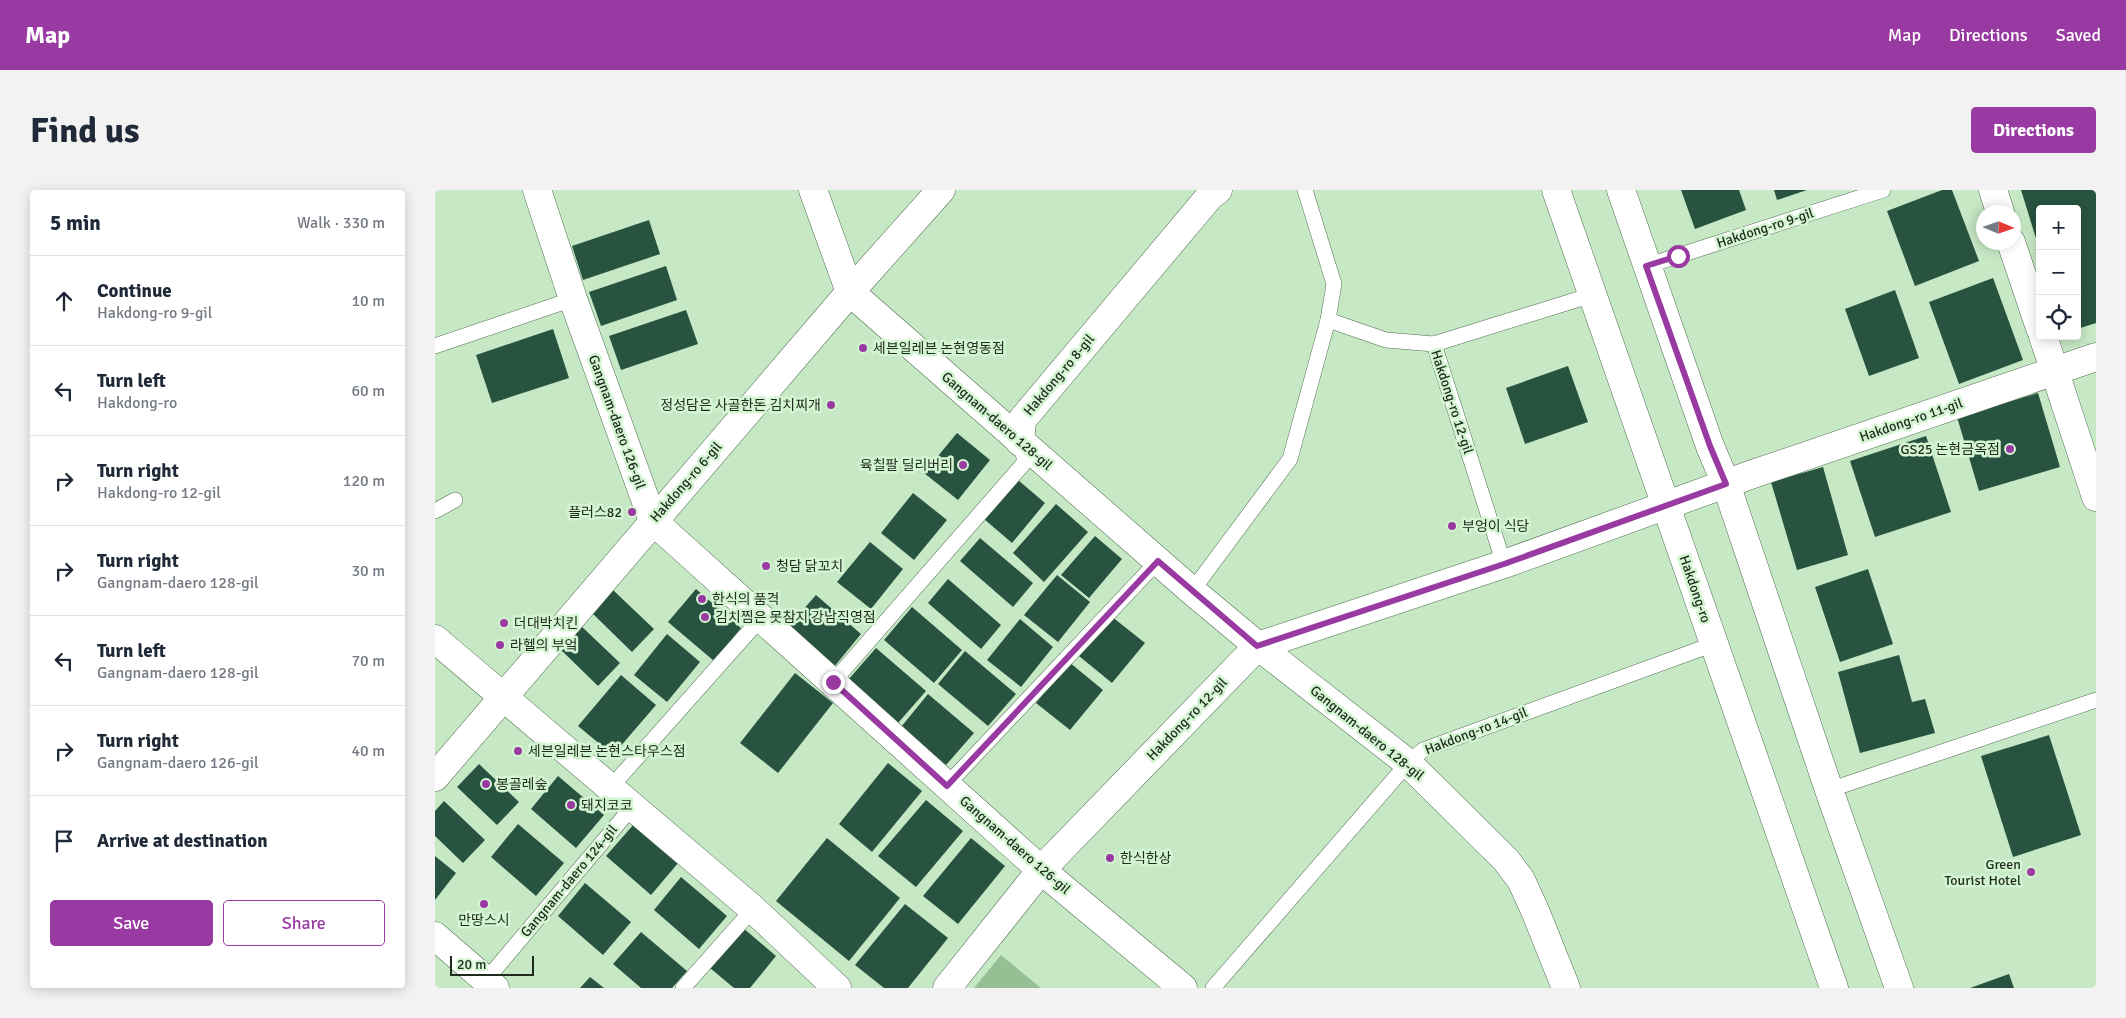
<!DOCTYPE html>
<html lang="en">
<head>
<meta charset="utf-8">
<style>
  :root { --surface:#fff; --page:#f2f2f3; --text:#1f2937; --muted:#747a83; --line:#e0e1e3; --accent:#993aa2 }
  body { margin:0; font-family:Signika,"Noto Sans KR",sans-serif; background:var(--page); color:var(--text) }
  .controls { position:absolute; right:15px; top:15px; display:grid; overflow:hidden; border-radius:5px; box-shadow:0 2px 12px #0003 }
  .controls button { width:45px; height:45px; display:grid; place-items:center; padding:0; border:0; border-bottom:1px solid var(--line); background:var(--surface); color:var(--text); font:25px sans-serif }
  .compass { position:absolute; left:1541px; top:15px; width:45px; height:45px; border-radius:50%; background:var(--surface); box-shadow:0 2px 12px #0003; rotate:92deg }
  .scale { position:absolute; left:15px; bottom:12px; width:84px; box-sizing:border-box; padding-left:5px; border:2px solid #1f2b1e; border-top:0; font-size:14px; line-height:18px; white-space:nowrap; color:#1f2b1e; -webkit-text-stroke:4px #d4f5d2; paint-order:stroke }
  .stop { position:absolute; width:15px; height:15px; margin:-11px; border:4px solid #993aa2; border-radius:50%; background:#fff }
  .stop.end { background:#993aa2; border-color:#fff; box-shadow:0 1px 5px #0008 }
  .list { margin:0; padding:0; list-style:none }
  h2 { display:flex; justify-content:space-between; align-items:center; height:65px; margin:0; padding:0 20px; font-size:21px }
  h2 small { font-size:16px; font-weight:400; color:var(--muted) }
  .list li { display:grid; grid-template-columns:32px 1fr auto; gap:15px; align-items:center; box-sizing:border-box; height:90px; padding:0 20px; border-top:1px solid var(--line) }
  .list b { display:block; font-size:19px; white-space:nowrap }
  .list p { margin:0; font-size:16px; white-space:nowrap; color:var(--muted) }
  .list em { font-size:16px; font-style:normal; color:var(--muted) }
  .actions { display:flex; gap:10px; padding:15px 20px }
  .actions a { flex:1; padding:11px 0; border:1px solid var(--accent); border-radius:5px; text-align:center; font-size:18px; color:var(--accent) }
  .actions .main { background:var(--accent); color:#fff }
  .icon { flex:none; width:28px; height:28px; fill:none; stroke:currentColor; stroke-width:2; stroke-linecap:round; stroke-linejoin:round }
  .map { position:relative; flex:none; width:1661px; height:798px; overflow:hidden; border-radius:5px }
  header { display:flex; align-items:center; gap:30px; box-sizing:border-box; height:70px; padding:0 25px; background:var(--accent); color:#fff }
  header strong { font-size:24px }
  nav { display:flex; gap:28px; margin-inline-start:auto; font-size:18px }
  .intro { display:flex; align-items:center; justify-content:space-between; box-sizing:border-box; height:120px; padding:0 30px }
  h1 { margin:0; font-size:35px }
  .button { padding:12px 22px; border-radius:5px; background:var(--accent); color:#fff; font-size:18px; font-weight:700 }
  main { display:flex; gap:30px; padding:0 30px }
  aside { flex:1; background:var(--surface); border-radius:5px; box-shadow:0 2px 12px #0003 }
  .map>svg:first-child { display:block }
</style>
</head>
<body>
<header>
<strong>Map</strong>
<nav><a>Map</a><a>Directions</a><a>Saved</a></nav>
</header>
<div class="intro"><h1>Find us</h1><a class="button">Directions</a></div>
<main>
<aside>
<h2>5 min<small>Walk · 330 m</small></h2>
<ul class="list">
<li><svg class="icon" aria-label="ahead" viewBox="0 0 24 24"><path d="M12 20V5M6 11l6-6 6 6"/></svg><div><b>Continue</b><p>Hakdong-ro 9-gil</p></div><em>10 m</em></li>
<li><svg class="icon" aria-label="left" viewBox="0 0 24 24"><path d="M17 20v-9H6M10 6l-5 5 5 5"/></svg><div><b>Turn left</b><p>Hakdong-ro</p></div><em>60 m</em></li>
<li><svg class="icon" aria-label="right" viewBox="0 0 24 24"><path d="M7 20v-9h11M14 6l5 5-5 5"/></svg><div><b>Turn right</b><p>Hakdong-ro 12-gil</p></div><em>120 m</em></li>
<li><svg class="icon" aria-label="right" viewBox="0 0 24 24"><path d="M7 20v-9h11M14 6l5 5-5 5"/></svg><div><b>Turn right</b><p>Gangnam-daero 128-gil</p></div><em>30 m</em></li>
<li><svg class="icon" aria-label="left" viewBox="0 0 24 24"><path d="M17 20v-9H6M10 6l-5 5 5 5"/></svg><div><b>Turn left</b><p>Gangnam-daero 128-gil</p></div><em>70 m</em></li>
<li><svg class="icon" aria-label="right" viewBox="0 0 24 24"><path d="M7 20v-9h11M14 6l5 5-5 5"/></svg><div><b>Turn right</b><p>Gangnam-daero 126-gil</p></div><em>40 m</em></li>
<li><svg class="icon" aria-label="arrive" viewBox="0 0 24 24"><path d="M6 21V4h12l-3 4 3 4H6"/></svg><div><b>Arrive at destination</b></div></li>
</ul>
<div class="actions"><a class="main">Save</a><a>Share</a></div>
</aside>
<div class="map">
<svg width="1661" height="798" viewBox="0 0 1661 798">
  <rect width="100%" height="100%" fill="#c7e8c5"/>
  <path fill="#95c094" d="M566 765 606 798H539Z"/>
  <g fill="#285340">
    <path d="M1246 0H1304L1311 20 1260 39Z"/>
    <path d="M1339 0H1372L1342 10Z"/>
    <path d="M1507 0H1517L1544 71 1480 96 1452 21Z"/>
    <path d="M1586 0H1661V133L1642 139V19H1605L1604 58Z"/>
    <path d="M214 30 225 64 148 90 137 56Z"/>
    <path d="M231 76 242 110 166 136 154 102Z"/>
    <path d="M1558 88 1588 170 1524 194 1494 112Z"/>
    <path d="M1460 100 1484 168 1434 186 1410 119Z"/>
    <path d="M251 120 263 154 186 180 174 146Z"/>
    <path d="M118 139 134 188 57 213 41 165Z"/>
    <path d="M1133 176 1153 232 1090 254 1071 198Z"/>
    <path d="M1603 203 1625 277 1544 301 1522 227Z"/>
    <path d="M522 243 555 270 523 310 489 283Z"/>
    <path d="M1491 246 1516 322 1440 347 1415 271Z"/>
    <path d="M1388 277 1413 365 1362 380 1336 292Z"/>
    <path d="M583 290 610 313 577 353 549 329Z"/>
    <path d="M478 303 512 330 479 370 446 343Z"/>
    <path d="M621 314 653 342 609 392 578 363Z"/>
    <path d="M660 346 687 369 654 408 626 385Z"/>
    <path d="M545 348 598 393 578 417 525 371Z"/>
    <path d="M435 352 468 379 436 419 402 392Z"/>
    <path d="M1433 379 1458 454 1405 472 1380 397Z"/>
    <path d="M622 385 655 412 623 452 589 425Z"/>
    <path d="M513 389 566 435 546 459 493 413Z"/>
    <path d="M261 399 306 438 279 471 233 432Z"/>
    <path d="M178 400 219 439 197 462 157 423Z"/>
    <path d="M381 405 426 444 399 477 353 437Z"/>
    <path d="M477 417 527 460 499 493 449 450Z"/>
    <path d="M676 426 710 453 677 493 644 466Z"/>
    <path d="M585 429 618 457 586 497 552 470Z"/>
    <path d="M144 434 185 473 163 496 123 457Z"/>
    <path d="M232 444 265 472 232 512 199 485Z"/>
    <path d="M441 458 491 501 463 533 413 490Z"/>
    <path d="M530 461 581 504 553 536 503 494Z"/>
    <path d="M1464 465 1477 512 1490 509 1500 543 1425 563 1403 482Z"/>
    <path d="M634 472 668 500 635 540 601 513Z"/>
    <path d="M360 483 398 513 343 583 305 553Z"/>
    <path d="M186 485 221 515 178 565 143 536Z"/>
    <path d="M493 504 539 543 511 575 466 537Z"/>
    <path d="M1614 545 1646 645 1578 667 1546 566Z"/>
    <path d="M453 573 487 601 437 662 404 634Z"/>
    <path d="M44 574 84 612 62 635 22 597Z"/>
    <path d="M123 586 169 625 141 658 96 619Z"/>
    <path d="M491 610 528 641 481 697 443 666Z"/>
    <path d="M9 611 50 650 28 673 0 646V621Z"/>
    <path d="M83 634 129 673 101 706 56 667Z"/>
    <path d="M199 634 244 672 216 705 171 666Z"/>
    <path d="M392 648 465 708 414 771 341 711Z"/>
    <path d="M536 648 570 676 523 734 488 706Z"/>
    <path d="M0 666 21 683 0 710Z"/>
    <path d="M246 687 292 726 264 759 219 720Z"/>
    <path d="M150 693 196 732 168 765 123 726Z"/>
    <path d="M470 714 513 748 473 798H449L420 775Z"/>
    <path d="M308 738 341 766 315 798H299L275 778Z"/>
    <path d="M206 742 252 781 237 798H206L178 774Z"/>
    <path d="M1574 784 1579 798H1535Z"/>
    <path d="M155 787 169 798H145Z"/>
  </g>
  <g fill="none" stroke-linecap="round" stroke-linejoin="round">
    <defs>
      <g id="lane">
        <path d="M1211 76 1448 0"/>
        <path d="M893 130 951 150 999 154 1069 374"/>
        <path d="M999 154 1157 105"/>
        <path d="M0 156 138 109"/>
        <path d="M0 321 20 310"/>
        <path d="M757 401 855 269 893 130 899 94 870 0"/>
        <path d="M398 492 590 272 586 254"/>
        <path d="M512 595 723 371"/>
        <path d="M176 597 326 428"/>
        <path d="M1394 600 1661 510"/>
        <path d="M51 790 198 616"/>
        <path d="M248 798 318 719"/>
        <path d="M778 798 973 573 988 560 1279 454"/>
      </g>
      <g id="street">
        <path d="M102 0 138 109 218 331 606 680 748 798"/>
        <path d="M378 0 415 102 757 401 823 456 973 573 1071 670 1086 690 1101 723 1131 798"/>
        <path d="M1558 0 1565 22"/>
        <path d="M1576 52 1605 138"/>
        <path d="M1608 146 1661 307"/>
        <path d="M585 252 587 230 775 6 783 0"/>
        <path d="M0 449 318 719 402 798"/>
        <path d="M0 587 415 102 506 0"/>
        <path d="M0 746 60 798"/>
        <path d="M512 798 606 680 823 456 1069 374 1315 285 1661 167"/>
      </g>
      <g id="secondary">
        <path d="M1121 0 1399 798"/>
        <path d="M1186 0 1275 256 1291 294 1394 600 1464 798"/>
      </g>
    </defs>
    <use href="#lane" stroke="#516e50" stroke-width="16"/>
    <use href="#street" stroke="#516e50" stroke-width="29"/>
    <use href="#secondary" stroke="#516e50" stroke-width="29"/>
    <use href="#lane" stroke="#fff" stroke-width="15"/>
    <use href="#street" stroke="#fff" stroke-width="28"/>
    <use href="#secondary" stroke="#fff" stroke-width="28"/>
  </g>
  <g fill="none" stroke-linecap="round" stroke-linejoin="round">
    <path stroke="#993aa2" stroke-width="6" d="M398 492 512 596 723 371 822 456 1069 374 1291 294 1275 256 1211 76 1243 66"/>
  </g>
  <g fill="#993aa2" stroke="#d4f5d2" stroke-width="2">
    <circle cx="428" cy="158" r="5"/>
    <circle cx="396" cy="215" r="5"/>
    <circle cx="1575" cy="259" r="5"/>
    <circle cx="528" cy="275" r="5"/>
    <circle cx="197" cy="322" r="5"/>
    <circle cx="1017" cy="336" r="5"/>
    <circle cx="331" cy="376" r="5"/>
    <circle cx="267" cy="409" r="5"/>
    <circle cx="270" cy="427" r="5"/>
    <circle cx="69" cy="433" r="5"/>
    <circle cx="65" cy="455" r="5"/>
    <circle cx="83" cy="561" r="5"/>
    <circle cx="51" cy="594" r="5"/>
    <circle cx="136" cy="615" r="5"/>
    <circle cx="675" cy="668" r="5"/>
    <circle cx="1596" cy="682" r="5"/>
    <circle cx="49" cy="714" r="5"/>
  </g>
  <g text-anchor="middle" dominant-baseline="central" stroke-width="5" stroke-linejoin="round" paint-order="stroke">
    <g font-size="14" fill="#1f2b1e" stroke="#d4f5d2">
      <text transform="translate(1330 38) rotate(-18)">Hakdong-ro 9-gil</text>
      <text transform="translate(624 185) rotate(-50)">Hakdong-ro 8-gil</text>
      <text transform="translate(1017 212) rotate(72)">Hakdong-ro 12-gil</text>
      <text transform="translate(1476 230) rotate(-19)">Hakdong-ro 11-gil</text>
      <text transform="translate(562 231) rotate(41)">Gangnam-daero 128-gil</text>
      <text transform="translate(182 232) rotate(70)">Gangnam-daero 126-gil</text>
      <text transform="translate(251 292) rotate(-49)">Hakdong-ro 6-gil</text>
      <text transform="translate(1260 399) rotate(71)">Hakdong-ro</text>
      <text transform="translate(752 529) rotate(-46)">Hakdong-ro 12-gil</text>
      <text transform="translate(1041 541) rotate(-21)">Hakdong-ro 14-gil</text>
      <text transform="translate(932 543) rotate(39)">Gangnam-daero 128-gil</text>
      <text transform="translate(580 655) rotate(41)">Gangnam-daero 126-gil</text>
      <text transform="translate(134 691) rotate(-50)">Gangnam-daero 124-gil</text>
    </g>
    <g font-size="14" fill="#1f2b1e" stroke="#d4f5d2" text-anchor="start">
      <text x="438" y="158">세븐일레븐 논현영동점</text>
      <text x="386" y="215" text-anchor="end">정성담은 사골한돈 김치찌개</text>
      <text x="1565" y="259" text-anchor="end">GS25 논현금옥점</text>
      <text x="518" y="275" text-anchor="end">육칠팔 딜리버리</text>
      <text x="187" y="322" text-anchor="end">플러스82</text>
      <text x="1027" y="336">부엉이 식당</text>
      <text x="341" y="376">청담 닭꼬치</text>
      <text x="277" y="409">한식의 품격</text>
      <text x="280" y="427">김치찜은 못참지 강남직영점</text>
      <text x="79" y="433">더대박치킨</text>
      <text x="75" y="455">라헬의 부엌</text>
      <text x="93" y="561">세븐일레븐 논현스타우스점</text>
      <text x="61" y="594">봉골레숲</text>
      <text x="146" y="615">돼지코코</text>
      <text x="685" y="668">한식한상</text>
      <text x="1586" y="674" text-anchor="end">Green<tspan x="1586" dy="16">Tourist Hotel</tspan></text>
      <text x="49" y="730" text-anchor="middle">만땅스시</text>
    </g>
  </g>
</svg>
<div class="controls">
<button>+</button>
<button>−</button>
<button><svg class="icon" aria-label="locate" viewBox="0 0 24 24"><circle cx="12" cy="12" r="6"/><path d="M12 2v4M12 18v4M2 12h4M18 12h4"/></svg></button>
</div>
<svg class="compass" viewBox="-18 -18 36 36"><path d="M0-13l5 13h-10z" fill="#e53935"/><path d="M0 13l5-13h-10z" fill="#747a83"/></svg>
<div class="scale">20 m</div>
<div class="stop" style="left:1243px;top:66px"></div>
<div class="stop end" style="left:398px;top:492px"></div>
</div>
</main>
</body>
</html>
